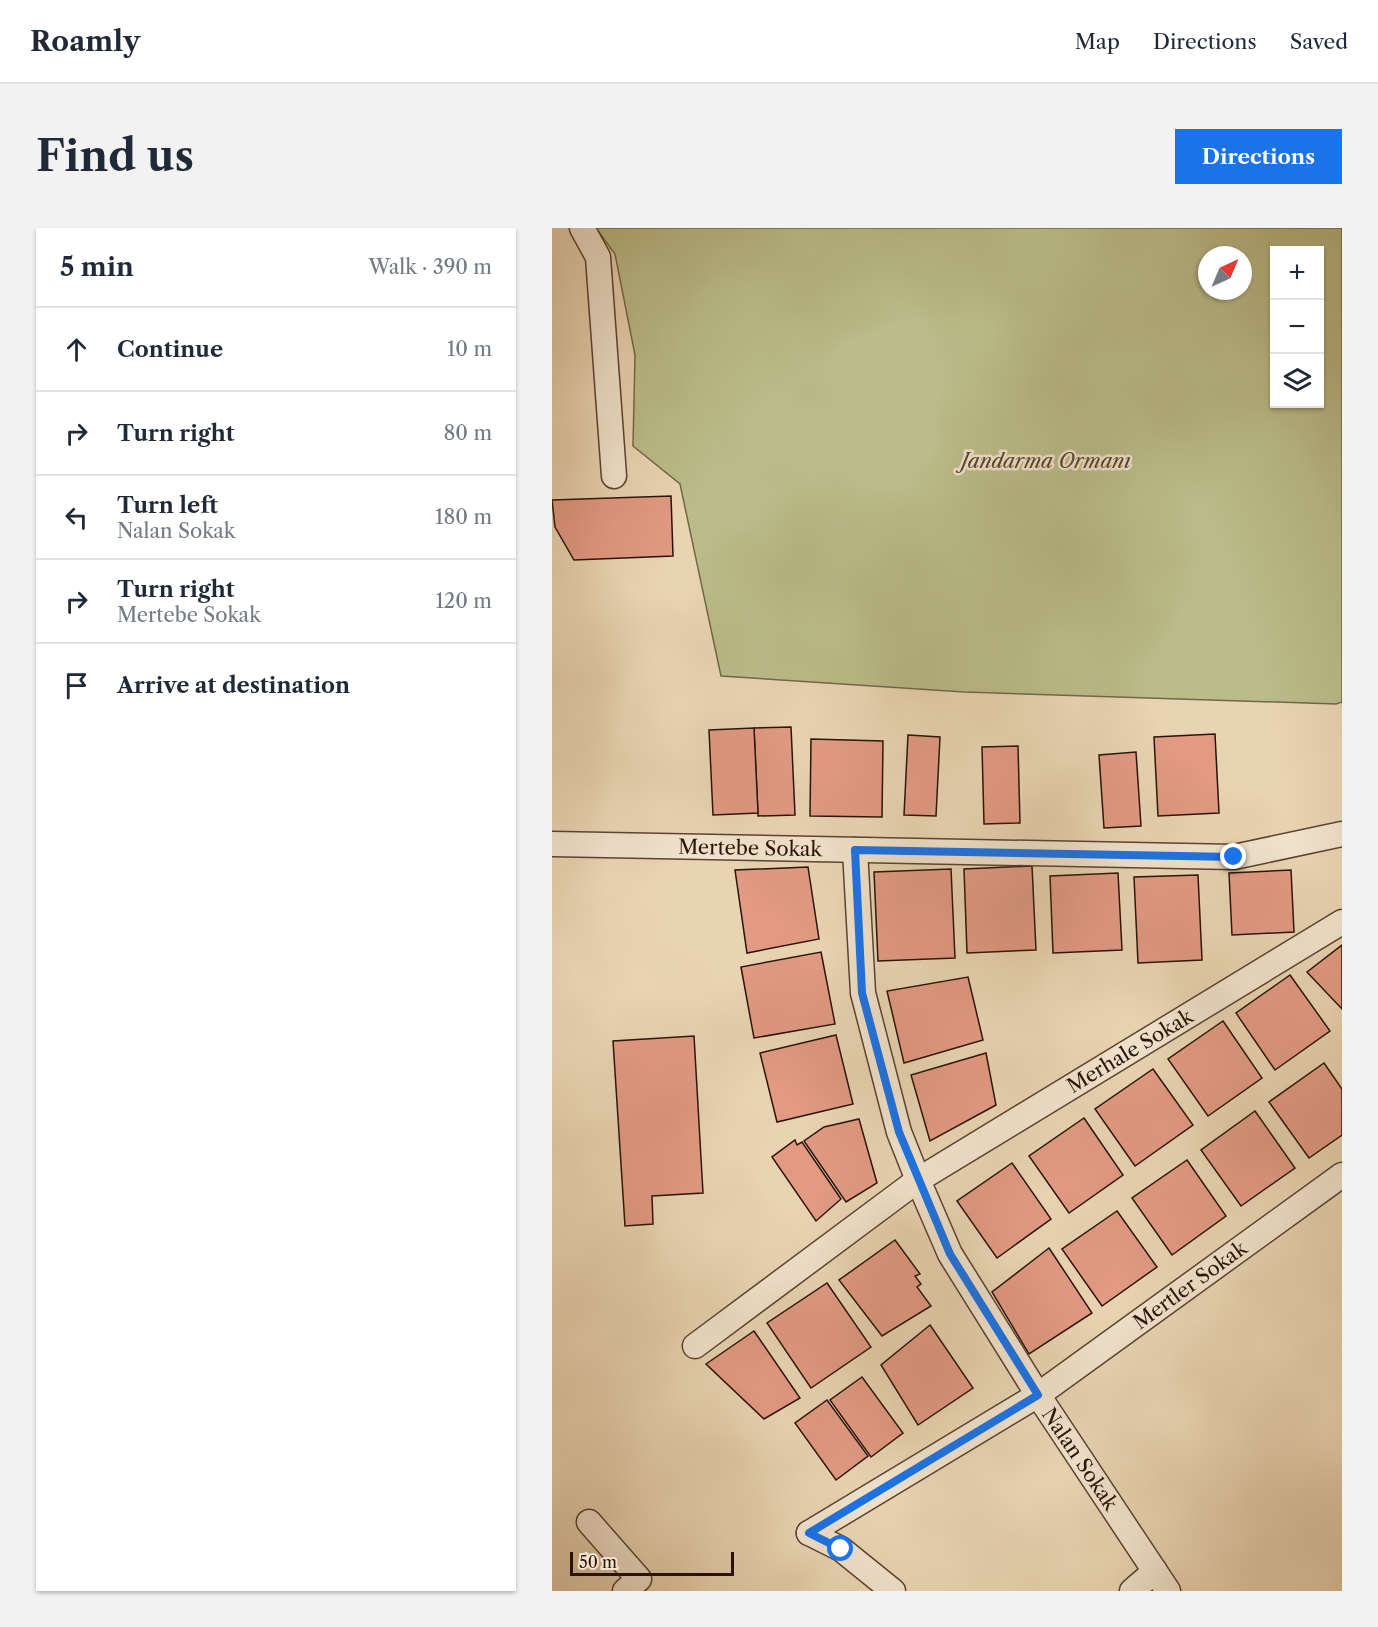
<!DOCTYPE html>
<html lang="en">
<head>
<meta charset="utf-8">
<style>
  :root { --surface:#fff; --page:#f2f2f3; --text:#1f2937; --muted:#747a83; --line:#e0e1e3; --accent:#1a73e8 }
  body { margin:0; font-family:"Libre Caslon Text",serif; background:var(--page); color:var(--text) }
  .controls { position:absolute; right:18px; top:18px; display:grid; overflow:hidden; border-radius:0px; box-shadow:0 2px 4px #0004 }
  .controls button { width:54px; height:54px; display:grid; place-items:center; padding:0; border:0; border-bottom:2px solid var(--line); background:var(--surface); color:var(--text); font:30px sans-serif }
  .compass { position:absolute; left:646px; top:18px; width:54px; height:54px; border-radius:50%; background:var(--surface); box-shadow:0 2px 4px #0004; rotate:44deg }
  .scale { position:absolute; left:18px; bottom:15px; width:164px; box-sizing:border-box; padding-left:6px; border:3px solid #2a1306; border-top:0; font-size:16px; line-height:21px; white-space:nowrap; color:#2a1306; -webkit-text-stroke:4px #f1e3cd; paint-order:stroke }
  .stop { position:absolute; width:18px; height:18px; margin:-14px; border:4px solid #1a73e8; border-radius:50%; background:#fff }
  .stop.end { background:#1a73e8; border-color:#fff; box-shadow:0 2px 6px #0008 }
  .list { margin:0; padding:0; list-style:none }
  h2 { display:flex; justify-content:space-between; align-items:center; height:78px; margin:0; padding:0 24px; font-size:26px }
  h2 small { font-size:20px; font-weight:400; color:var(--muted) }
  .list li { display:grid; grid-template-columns:39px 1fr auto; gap:18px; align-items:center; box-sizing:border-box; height:84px; padding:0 24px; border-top:2px solid var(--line) }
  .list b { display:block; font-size:22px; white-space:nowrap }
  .list p { margin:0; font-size:20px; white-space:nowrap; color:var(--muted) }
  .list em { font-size:20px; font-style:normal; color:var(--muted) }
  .icon { flex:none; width:33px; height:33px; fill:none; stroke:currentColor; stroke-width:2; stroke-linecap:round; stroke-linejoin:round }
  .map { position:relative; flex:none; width:790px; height:1363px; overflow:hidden; border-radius:0px }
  header { display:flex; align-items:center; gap:36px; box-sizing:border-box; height:84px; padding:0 30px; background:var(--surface); border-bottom:2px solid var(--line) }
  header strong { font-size:28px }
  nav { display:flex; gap:33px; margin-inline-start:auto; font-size:21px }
  .intro { display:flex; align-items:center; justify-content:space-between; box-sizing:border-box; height:144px; padding:0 36px }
  h1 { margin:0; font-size:42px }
  .button { padding:15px 27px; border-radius:0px; background:var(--accent); color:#fff; font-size:21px; font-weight:700 }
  main { display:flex; gap:36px; padding:0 36px }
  aside { flex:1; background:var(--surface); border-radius:0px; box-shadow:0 2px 4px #0004 }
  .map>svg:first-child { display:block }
</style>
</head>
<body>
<header>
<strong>Roamly</strong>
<nav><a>Map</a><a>Directions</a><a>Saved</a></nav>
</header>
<div class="intro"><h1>Find us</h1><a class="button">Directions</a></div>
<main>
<aside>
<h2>5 min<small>Walk · 390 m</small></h2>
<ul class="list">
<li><svg class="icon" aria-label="ahead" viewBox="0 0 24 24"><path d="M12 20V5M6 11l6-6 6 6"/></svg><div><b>Continue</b></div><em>10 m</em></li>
<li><svg class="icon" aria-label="right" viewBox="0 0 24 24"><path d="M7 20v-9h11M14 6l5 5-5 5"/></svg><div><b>Turn right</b></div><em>80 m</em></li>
<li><svg class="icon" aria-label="left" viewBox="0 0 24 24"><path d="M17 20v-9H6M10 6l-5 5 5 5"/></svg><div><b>Turn left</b><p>Nalan Sokak</p></div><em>180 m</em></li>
<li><svg class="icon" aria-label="right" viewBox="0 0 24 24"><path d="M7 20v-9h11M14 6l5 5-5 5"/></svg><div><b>Turn right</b><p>Mertebe Sokak</p></div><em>120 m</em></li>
<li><svg class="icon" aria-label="arrive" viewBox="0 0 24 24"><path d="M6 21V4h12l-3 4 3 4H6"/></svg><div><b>Arrive at destination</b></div></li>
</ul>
</aside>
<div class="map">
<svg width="790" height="1363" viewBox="0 0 790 1363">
  <rect width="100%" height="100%" fill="#e9d4b2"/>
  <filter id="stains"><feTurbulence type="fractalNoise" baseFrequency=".00333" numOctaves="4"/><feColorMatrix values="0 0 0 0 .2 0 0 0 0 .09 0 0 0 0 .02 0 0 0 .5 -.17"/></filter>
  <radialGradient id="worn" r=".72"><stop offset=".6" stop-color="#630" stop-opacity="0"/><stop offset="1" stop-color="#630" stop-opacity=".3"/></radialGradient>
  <path fill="#babc89" stroke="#726848" stroke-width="1.5" fill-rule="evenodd" d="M44 0H790V474L784 476 412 464 169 448 128 256 81 218 83 127 63 26ZM722 22H768V176H722ZM655 27H691V63H655Z"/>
  <g fill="#e29a83" stroke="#2a1306" stroke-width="1.5">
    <path d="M119 268 121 328 22 332 3 299 0 272Z"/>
    <path d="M239 499 243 587 206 588 202 500Z"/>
    <path d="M202 500 206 585 161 587 157 502Z"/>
    <path d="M663 506 667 585 606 588 602 509Z"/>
    <path d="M356 507 388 509 384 588 352 587Z"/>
    <path d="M259 511 331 513 330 589 258 588Z"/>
    <path d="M466 518 468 595 432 596 430 519Z"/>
    <path d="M584 524 589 598 552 600 547 527Z"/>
    <path d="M480 638 484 722 415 725 412 641Z"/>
    <path d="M256 639 267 711 195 725 183 642Z"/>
    <path d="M399 641 403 730 326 733 322 644Z"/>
    <path d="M739 642 742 704 680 707 677 645Z"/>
    <path d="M566 645 570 722 501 725 498 648Z"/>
    <path d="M646 647 650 732 586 735 582 649Z"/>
    <path d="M790 717V781L755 744Z"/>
    <path d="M269 724 283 796 202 810 189 739Z"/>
    <path d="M738 747 778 803 723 842 684 785Z"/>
    <path d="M416 749 431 812 352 835 335 763Z"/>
    <path d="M671 793 710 850 656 888 616 831Z"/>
    <path d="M284 807 301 876 225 894 208 825Z"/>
    <path d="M142 808 151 965 100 968 101 996 73 998 61 813Z"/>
    <path d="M434 825 444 877 378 913 359 847Z"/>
    <path d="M772 835 790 861V907L757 930 717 874Z"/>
    <path d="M601 841 641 897 583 938 543 881Z"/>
    <path d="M703 883 743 940 689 978 649 922Z"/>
    <path d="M532 890 571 947 517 985 477 928Z"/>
    <path d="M307 891 325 955 294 974 252 913 272 899Z"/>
    <path d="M243 912 245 917 250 914 289 971 264 993 220 929Z"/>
    <path d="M635 932 674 988 620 1027 580 970Z"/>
    <path d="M460 935 499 991 445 1030 405 973Z"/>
    <path d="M565 983 605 1039 550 1078 510 1021Z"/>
    <path d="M343 1012 368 1046 363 1048 369 1056 365 1059 379 1078 330 1108 287 1052Z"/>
    <path d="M497 1020 540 1085 477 1126 440 1064Z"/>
    <path d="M275 1055 319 1119 259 1160 215 1095Z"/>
    <path d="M378 1097 421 1160 366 1197 329 1137Z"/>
    <path d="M202 1103 248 1170 212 1191 154 1136Z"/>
    <path d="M310 1149 351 1205 319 1229 278 1172Z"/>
    <path d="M275 1172 316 1228 284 1252 243 1195Z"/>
  </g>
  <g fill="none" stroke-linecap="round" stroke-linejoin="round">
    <defs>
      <g id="minor">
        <path d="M30 0 46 29 62 248"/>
        <path d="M0 616 682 629 790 606"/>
        <path d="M303 622 311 765 347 904 366 952 398 1026 486 1167 616 1363"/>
        <path d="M143 1118 366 952 790 694"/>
        <path d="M37 1294 87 1351 73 1363"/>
        <path d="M257 1305 486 1167 790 947"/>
        <path d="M257 1305 289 1321 341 1363"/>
        <path d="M580 1363 603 1343"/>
      </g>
    </defs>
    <use href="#minor" stroke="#5a4331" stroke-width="27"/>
    <use href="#minor" stroke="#f1e3cd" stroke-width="24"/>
  </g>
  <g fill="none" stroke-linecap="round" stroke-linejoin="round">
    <path stroke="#1a73e8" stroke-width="8" d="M289 1321 257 1305 486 1167 398 1026 347 904 310 765 303 622 682 629"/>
  </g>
  <g text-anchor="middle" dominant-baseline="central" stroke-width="5" stroke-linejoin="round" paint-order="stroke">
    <g font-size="20" font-style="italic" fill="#55462d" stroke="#f1e3cd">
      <text x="494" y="233">Jandarma Ormanı</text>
    </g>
    <g font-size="20" fill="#2a1306" stroke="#f1e3cd">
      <text transform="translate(198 620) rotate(1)">Mertebe Sokak</text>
      <text transform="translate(578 823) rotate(-31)">Merhale Sokak</text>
      <text transform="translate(638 1057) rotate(-36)">Mertler Sokak</text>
      <text transform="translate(528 1231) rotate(56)">Nalan Sokak</text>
    </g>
  </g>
  <rect width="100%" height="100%" filter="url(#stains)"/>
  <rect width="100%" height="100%" fill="url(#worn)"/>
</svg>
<div class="controls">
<button>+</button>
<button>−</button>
<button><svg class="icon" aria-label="layers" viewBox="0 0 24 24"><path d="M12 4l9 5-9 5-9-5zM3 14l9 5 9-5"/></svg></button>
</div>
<svg class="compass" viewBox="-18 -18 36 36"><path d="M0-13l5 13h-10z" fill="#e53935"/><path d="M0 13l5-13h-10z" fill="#747a83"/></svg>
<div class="scale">50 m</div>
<div class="stop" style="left:289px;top:1321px"></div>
<div class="stop end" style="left:682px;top:629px"></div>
</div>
</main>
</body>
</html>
